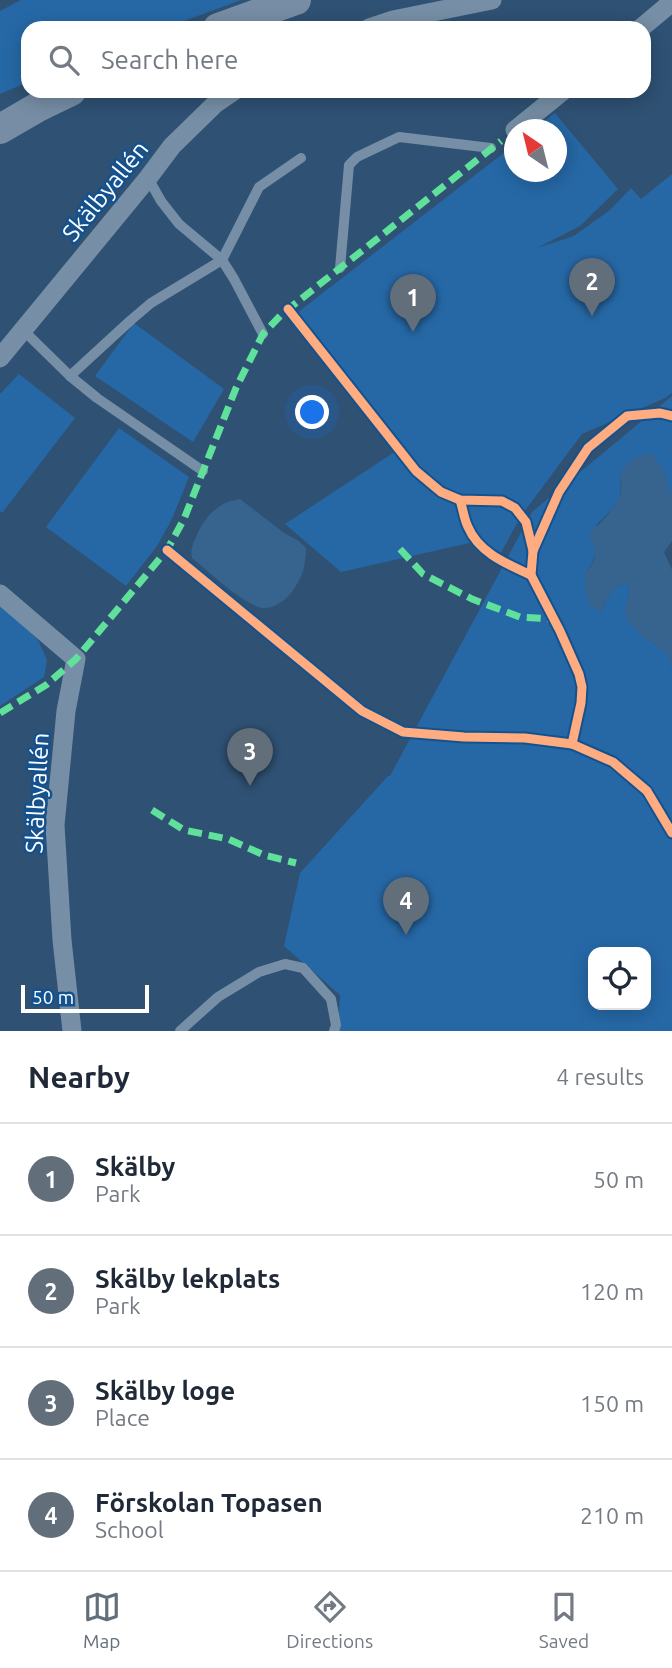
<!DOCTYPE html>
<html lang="en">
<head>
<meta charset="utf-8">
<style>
  :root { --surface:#fff; --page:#f6f6f7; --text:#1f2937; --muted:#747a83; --line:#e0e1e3; --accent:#636e7b }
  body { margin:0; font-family:Ubuntu,sans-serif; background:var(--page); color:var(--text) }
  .controls { position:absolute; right:21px; bottom:21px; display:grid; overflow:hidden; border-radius:14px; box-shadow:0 4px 18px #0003 }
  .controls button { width:63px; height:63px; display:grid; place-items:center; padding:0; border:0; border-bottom:2px solid var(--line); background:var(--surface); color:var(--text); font:35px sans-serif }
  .compass { position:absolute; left:504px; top:119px; width:63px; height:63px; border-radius:50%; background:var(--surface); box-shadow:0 4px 18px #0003; rotate:325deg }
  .scale { position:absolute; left:21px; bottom:18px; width:128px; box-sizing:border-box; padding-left:7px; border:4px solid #fff; border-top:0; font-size:19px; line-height:24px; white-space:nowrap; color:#fff; -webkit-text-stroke:5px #13528f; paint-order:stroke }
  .you { position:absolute; left:313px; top:413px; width:24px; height:24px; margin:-18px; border:5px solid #fff; border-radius:50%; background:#1a73e8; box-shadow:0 0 0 10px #1a73e833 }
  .badge { display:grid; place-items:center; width:46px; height:46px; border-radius:50%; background:var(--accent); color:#fff; font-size:23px; font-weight:700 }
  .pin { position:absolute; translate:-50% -58px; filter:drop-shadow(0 2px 4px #0008) }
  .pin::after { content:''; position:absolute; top:37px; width:24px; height:21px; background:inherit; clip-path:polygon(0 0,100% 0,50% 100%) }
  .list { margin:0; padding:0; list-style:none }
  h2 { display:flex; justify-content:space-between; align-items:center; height:91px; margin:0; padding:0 28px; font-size:30px }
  h2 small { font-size:23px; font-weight:400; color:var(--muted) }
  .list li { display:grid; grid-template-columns:46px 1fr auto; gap:21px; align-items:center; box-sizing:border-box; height:112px; padding:0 28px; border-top:2px solid var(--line) }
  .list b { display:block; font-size:26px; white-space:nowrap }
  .list p { margin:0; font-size:23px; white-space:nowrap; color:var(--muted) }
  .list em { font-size:23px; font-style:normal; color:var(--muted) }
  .icon { flex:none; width:38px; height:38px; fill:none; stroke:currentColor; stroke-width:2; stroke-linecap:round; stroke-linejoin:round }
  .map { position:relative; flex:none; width:672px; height:1031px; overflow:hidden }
  .search { position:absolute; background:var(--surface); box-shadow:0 4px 18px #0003; left:21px; right:21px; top:21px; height:77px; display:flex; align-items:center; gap:18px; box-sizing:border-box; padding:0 24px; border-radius:21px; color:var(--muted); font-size:26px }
  .sheet { height:539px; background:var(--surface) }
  nav { display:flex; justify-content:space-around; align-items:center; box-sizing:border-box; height:98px; border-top:2px solid var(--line); background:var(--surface); font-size:19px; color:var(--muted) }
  nav a { display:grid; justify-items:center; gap:4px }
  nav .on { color:var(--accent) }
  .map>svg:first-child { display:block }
</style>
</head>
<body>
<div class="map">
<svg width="672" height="1031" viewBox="0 0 672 1031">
  <rect width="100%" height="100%" fill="#2f5173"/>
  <g fill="#2668a6" fill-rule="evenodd">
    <path d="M21 0H241L165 28H28V82L0 94V11Z"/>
    <path d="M555 113 618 189 580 226 537 248 574 236 610 210 631 188 641 199 672 174V393L665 398 582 434 521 516 497 560 469 543 341 572 285 524 402 447 297 313 514 145V172H556V130L534 129Z"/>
    <path d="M134 323 224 389 193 442 95 376Z"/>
    <path d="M19 374 75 418 2 513 0 511V394Z"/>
    <path d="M672 396V492L669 493 665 473H620C623 503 617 504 597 524 596 544 599 559 585 573V590L601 612C607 598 611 588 626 582L630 591 626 604 643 636 668 654 672 668V1031H338L340 995 284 946 300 873 388 776H390L532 512ZM593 952H646V1005H593Z"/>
    <path d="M119 428 189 477 172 519 157 546 126 586 46 527Z"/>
    <path d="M0 602 24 621 39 642 47 660 44 677 0 706Z"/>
  </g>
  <g fill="#37648f">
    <path d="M652 453 665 473 669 492H672V541L664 552 672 570V668L668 654 643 636 626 619V604L630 591 626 582C612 587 606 599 601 612L590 606 585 590V573C598 560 597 552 589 536 599 522 620 506 621 490 622 485 620 478 620 473L632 459Z"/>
    <path d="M240 499 284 533 299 541 306 548C306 566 302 579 291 593 285 601 273 609 263 608 245 606 207 570 192 558 190 550 193 544 196 537 204 517 218 502 240 499Z"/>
  </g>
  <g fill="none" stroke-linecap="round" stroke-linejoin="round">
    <g stroke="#768fa6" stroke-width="10">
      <path d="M148 178 161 201 179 224 222 260 234 279 263 334"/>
      <path d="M340 268 349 165 357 157 399 137 491 148"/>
      <path d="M23 330 70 376 97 398 203 471"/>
      <path d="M70 376 131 320 151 303 222 260 259 187 301 158"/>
      <path d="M180 1031 218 997 259 972 285 964 303 968 331 999 336 1025 334 1031"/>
    </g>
    <g stroke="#768fa6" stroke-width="19">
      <path d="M369 28 393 20 492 0"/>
      <path d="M641 28 672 2"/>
      <path d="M515 130 563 91"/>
      <path d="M0 358 148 178 172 146 215 104 234 91"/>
      <path d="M0 594 76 659 66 711 55 825 62 940 72 1031"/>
    </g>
    <g stroke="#768da5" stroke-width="30">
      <path d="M218 28 296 0"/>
      <path d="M0 129 38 107 71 91"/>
    </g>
    <g stroke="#60e19b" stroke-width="7" stroke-dasharray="14 7" stroke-linecap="butt">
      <path d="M400 549 423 574 472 599 520 617 553 619"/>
      <path d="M0 713 46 685 76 659 167 550 184 519 236 388 263 334 282 314 501 141"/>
      <path d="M152 810 184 830 228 839 264 855 296 863"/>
    </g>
    <defs>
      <g id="cycleway">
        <path d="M288 309 416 471 441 492 460 500 502 501 515 508 526 522 533 551 531 575 560 631 579 674 582 687 581 703 572 744"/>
        <path d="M460 500C463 509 464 519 468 527 479 553 507 564 531 575"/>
        <path d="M167 550 362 711 403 732 464 737 525 738 572 744 613 762 647 791 672 833"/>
        <path d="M533 551 559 492 588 448 627 416 660 413 672 416"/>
      </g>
    </defs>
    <use href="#cycleway" stroke="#13528f" stroke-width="13"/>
    <use href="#cycleway" stroke="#ffac80" stroke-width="9"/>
  </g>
  <g text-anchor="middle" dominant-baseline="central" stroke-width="5" stroke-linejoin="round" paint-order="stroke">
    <g font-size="24" fill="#fff" stroke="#13528f">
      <text transform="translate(105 191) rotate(-51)">Skälbyallén</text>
      <text transform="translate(37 793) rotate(-87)">Skälbyallén</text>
    </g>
  </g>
</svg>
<div class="controls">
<button><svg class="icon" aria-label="locate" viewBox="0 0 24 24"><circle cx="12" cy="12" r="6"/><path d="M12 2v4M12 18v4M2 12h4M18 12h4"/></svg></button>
</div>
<svg class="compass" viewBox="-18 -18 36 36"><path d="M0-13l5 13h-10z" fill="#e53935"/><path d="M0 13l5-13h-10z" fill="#747a83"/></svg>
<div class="scale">50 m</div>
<div class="you"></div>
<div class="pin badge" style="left:413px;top:332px">1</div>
<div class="pin badge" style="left:592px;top:316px">2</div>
<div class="pin badge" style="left:250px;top:786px">3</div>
<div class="pin badge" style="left:406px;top:935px">4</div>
<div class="search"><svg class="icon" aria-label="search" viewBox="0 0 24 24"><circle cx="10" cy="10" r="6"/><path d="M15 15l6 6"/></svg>Search here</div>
</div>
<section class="sheet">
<h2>Nearby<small>4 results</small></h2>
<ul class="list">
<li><span class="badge">1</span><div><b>Skälby</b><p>Park</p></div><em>50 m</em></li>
<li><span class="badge">2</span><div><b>Skälby lekplats</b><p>Park</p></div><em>120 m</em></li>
<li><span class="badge">3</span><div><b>Skälby loge</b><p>Place</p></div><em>150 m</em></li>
<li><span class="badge">4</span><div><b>Förskolan Topasen</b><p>School</p></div><em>210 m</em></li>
</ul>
</section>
<nav>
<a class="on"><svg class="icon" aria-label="map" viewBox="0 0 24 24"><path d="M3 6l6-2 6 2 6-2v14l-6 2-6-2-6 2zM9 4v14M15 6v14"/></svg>Map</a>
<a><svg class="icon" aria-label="directions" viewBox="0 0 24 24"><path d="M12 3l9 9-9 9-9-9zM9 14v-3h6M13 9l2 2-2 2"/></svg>Directions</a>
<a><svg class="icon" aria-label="saved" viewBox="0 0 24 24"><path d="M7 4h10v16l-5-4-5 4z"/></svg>Saved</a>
</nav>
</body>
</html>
